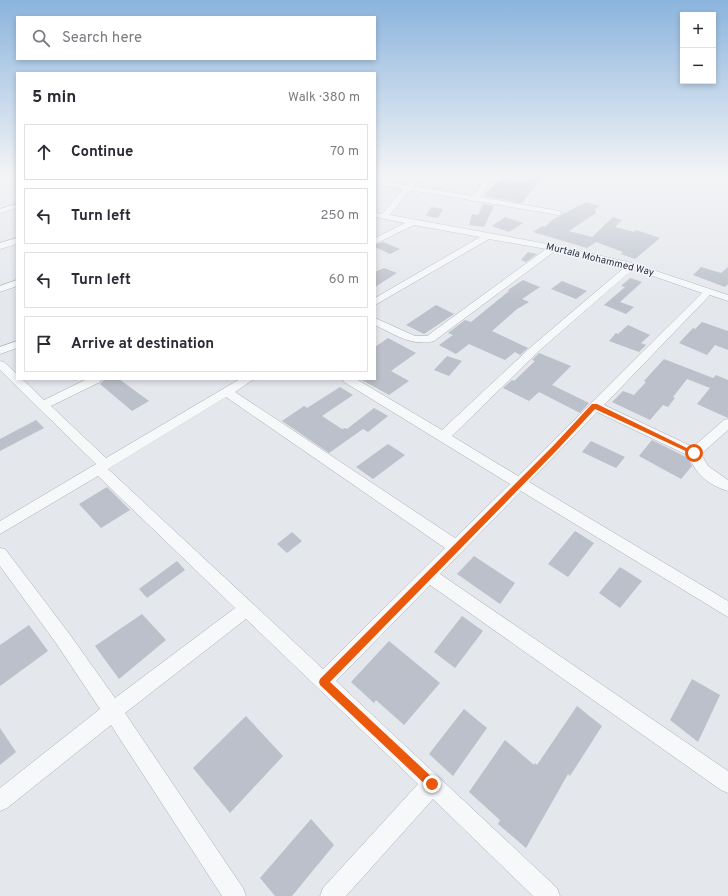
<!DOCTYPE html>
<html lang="en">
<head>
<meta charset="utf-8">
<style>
  :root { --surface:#fff; --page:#f2f2f3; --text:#2b2b33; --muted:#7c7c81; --line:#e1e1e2 }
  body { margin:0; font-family:Overpass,sans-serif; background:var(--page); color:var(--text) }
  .controls { position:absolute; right:12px; top:12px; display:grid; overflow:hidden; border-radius:0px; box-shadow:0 2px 6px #0003 }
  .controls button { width:36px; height:36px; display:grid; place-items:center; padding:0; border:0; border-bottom:1px solid var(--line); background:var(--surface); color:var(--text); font:20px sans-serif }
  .stop { position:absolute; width:12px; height:12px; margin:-9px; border:3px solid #ea580c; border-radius:50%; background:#fff }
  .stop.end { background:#ea580c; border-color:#fff; box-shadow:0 1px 4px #0008 }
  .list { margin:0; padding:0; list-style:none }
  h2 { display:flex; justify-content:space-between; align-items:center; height:52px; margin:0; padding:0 16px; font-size:17px }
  h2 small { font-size:13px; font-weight:400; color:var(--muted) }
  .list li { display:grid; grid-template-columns:26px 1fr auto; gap:12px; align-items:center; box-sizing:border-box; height:56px; margin:0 8px 8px; padding:0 8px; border:1px solid var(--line); border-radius:0px }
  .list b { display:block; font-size:15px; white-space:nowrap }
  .list em { font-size:13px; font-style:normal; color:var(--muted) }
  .icon { flex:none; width:22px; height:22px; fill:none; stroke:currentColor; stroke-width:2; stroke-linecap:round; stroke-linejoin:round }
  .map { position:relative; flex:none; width:728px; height:896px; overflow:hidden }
  .search { position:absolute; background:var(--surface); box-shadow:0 2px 6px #0003; left:16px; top:16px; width:360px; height:44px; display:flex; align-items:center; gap:10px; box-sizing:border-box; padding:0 14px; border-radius:0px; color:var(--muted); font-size:15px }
  .panel { position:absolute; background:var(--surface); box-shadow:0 2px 6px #0003; left:16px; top:72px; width:360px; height:308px; border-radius:0px }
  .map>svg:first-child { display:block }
</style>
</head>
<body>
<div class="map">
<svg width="728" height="896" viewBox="0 0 728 896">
  <rect width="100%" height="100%" fill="#e4e7ec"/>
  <g fill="#bbc0ca">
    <path d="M532 176H543L522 203 484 196 495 183H499L502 179 525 183Z"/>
    <path d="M586 202 600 206 594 210 596 211V213L569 231 592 237 613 217 622 220 615 227 634 232 636 230 660 238 635 259 621 254 623 252 596 242 587 248 533 232 542 226 545 227 552 220Z"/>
    <path d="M483 204 494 206 484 227 469 225 472 214 478 215Z"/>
    <path d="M431 207 443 209 438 218 426 216Z"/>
    <path d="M505 217 523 223 509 232 492 226Z"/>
    <path d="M383 242 400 249 390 254 375 247V245Z"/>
    <path d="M528 252 537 254 526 262 521 260Z"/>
    <path d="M701 267 721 273 728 267V284L725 287 693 275Z"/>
    <path d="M384 268 397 273 375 287V272Z"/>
    <path d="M630 278 642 282 620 302 634 307 626 314 604 305 625 287 621 286Z"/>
    <path d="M523 280 540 287 522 299 529 302 517 309 492 331 528 348 520 355 515 352 505 360 469 344 456 354 439 345 453 335 448 333 465 320 471 322 509 291 508 290Z"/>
    <path d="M562 281 587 291 576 299 551 289Z"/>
    <path d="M436 305 454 314 424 334 406 325Z"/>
    <path d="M702 322 728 331V350L715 345 707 355 679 343 693 328 695 329Z"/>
    <path d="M628 325 650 335 641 343 646 345 639 352 609 341 616 333 618 334Z"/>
    <path d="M388 338 416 353 391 371 409 381 389 395 360 379H375V347Z"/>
    <path d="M539 353 571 366 552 385 589 403 580 413 539 392 529 401 503 388 512 380 514 381 535 361 532 360Z"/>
    <path d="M447 356 462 361 449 376 434 370Z"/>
    <path d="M664 359 713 378 716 375 728 380V418L697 404 710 388 687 379 673 397 675 398 668 407 663 405 650 420 612 402 623 391 634 395 646 382 644 381Z"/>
    <path d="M105 379H119L149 401 132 411 100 384Z"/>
    <path d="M340 387 353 395 322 416 342 429 345 428 347 429 374 408 388 416 368 432 363 429 329 453 282 421 304 406 307 408Z"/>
    <path d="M36 420 44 428 0 451V439Z"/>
    <path d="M652 440 688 458 692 466 681 479 639 456Z"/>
    <path d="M591 441 625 457 616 468 582 452Z"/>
    <path d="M388 444 405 455 373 479 356 467Z"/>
    <path d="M107 487 130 510 101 528 79 504Z"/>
    <path d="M575 531 594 543 568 577 548 564Z"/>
    <path d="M292 532 302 541 287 553 277 544Z"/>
    <path d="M474 556 515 583 500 604 457 574Z"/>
    <path d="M177 561 185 570 147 598 139 589Z"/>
    <path d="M620 567 642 581 620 608 599 593Z"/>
    <path d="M142 614 166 640 119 679 95 646Z"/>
    <path d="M462 616 483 631 455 668 434 652Z"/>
    <path d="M29 625 48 651 0 686V645Z"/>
    <path d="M389 641 440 683 404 725 376 700 374 703 351 682Z"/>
    <path d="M692 679 720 695 698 742 670 720Z"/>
    <path d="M577 706 602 726 570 776 568 774 526 848 498 824 500 820 469 792 505 740 534 765 535 763 537 765Z"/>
    <path d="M464 709 487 728 453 776 429 754Z"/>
    <path d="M246 716 283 756 230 813 193 768Z"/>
    <path d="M0 728 16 752 0 765Z"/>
    <path d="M311 819 334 845 292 896H275L260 878Z"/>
  </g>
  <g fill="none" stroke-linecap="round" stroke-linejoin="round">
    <defs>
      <g id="minor">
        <path d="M415 176H422L413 186 473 196 488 176H494L480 197 559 211 563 213 559 215 410 190 390 215 553 245 632 263 728 295V301L710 295 604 405 693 447 724 420 728 419V430L701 454 708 466 728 480V491C710 486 695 474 689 456L597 412 529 482 728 601V617L521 491 440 574 728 771V793L721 790 430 585 336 681 557 888 560 896H533L433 799 346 896H320L323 888 418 784 246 619 125 713 243 888 246 896H222L111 725 7 808 0 811V788L100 709 56 643 0 566V548L5 549 68 632 115 698 235 608 98 476 0 534V521L96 464 0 370V361L4 362 17 374V379H22L44 400 87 379H102L100 382 51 406 106 458 240 379H254L235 392 455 538 510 484 344 382 342 379H356L442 430 532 346 625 267 555 251 434 341C412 347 394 334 375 325V318L415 336H427L546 249 489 239 375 305V298L480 237 414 225 375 244V238L405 223 375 217V213L382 214 403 189 375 184V180L407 185ZM633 269 702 293 518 476 452 436 540 350ZM226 397 445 548 323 669 108 469Z"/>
        <path d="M17 204V208L0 213V209Z"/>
        <path d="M17 238V244L0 249V243Z"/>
        <path d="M17 280V286L0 292V286Z"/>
        <path d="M17 341V348L0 354V347Z"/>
      </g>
    </defs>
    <use href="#minor" stroke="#a9aeb7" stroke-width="1"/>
    <use href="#minor" fill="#f7f8fa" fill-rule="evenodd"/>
  </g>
  <linearGradient id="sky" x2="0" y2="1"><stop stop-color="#8bb4dd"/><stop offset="0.58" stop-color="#f3f4f6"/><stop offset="1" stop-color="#f3f4f6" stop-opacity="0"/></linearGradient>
  <rect width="728" height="301" fill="url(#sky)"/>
  <path fill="#ea580c" d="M592 404H597L697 453 694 455 692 454 595 409 558 449 330 682 435 780 437 784 435 787 432 789 428 787 320 685 319 682 320 679 553 446Z"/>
  <g text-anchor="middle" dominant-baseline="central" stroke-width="3" stroke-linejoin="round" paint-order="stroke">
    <g font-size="10" fill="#2b3445" stroke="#f4f6f9">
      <text transform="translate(600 260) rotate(14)">Murtala Mohammed Way</text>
    </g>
  </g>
</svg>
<div class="controls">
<button>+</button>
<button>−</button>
</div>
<div class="stop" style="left:694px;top:453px"></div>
<div class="stop end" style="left:432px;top:784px"></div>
<div class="search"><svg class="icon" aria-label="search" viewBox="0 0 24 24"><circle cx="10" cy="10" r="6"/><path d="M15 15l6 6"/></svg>Search here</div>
<section class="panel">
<h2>5 min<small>Walk · 380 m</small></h2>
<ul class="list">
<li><svg class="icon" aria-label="ahead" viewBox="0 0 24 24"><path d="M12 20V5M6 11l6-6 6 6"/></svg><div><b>Continue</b></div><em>70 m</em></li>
<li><svg class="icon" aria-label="left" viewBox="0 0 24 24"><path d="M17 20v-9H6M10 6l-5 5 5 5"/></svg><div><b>Turn left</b></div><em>250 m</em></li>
<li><svg class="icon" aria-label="left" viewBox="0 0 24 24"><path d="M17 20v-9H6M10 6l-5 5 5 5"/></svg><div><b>Turn left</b></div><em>60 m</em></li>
<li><svg class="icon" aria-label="arrive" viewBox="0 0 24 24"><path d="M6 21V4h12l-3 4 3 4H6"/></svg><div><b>Arrive at destination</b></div></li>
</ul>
</section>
</div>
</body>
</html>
